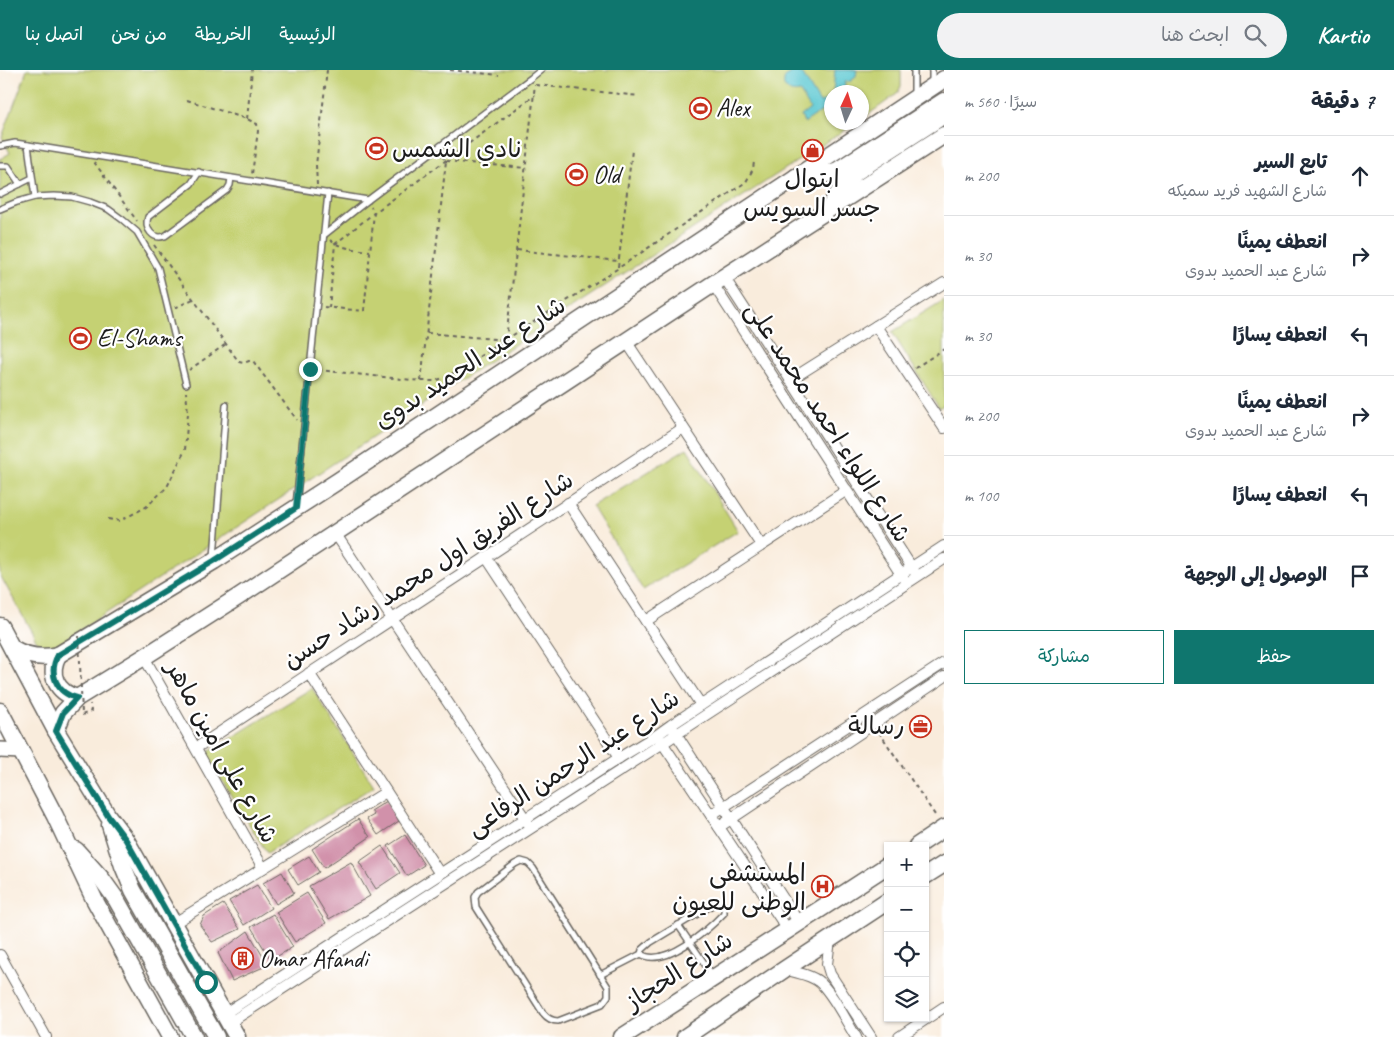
<!DOCTYPE html>
<html lang="ar">
<head>
<meta charset="utf-8">
<style>
  :root { --surface:#fff; --page:#f2f2f3; --text:#1f2937; --muted:#747a83; --line:#e0e1e3; --accent:#0f766e }
  body { margin:0; font-family:Caveat,"Playpen Sans Arabic",sans-serif; background:var(--page); color:var(--text); direction:rtl }
  .controls { position:absolute; right:15px; bottom:15px; display:grid; overflow:hidden; border-radius:0px; box-shadow:0 1px 4px #0004 }
  .controls button { width:45px; height:45px; display:grid; place-items:center; padding:0; border:0; border-bottom:1px solid var(--line); background:var(--surface); color:var(--text); font:25px sans-serif }
  .compass { position:absolute; left:824px; top:15px; width:45px; height:45px; border-radius:50%; background:var(--surface); box-shadow:0 1px 4px #0004; rotate:4deg }
  .stop { position:absolute; width:15px; height:15px; margin:-11px; border:4px solid #0f766e; border-radius:50%; background:#fff }
  .stop.end { background:#0f766e; border-color:#fff; box-shadow:0 1px 5px #0008 }
  .list { margin:0; padding:0; list-style:none }
  h2 { display:flex; justify-content:space-between; align-items:center; height:65px; margin:0; padding:0 20px; font-size:21px }
  h2 small { font-size:16px; font-weight:400; color:var(--muted) }
  .list li { display:grid; grid-template-columns:32px 1fr auto; gap:15px; align-items:center; box-sizing:border-box; height:80px; padding:0 20px; border-top:1px solid var(--line) }
  .list b { display:block; font-size:19px; white-space:nowrap }
  .list p { margin:0; font-size:16px; white-space:nowrap; color:var(--muted) }
  .list em { font-size:16px; font-style:normal; color:var(--muted) }
  .actions { display:flex; gap:10px; padding:15px 20px }
  .actions a { flex:1; padding:11px 0; border:1px solid var(--accent); border-radius:0px; text-align:center; font-size:18px; color:var(--accent) }
  .actions .main { background:var(--accent); color:#fff }
  .icon { flex:none; width:28px; height:28px; fill:none; stroke:currentColor; stroke-width:2; stroke-linecap:round; stroke-linejoin:round }
  .map { position:relative; flex:none; width:944px; height:967px; overflow:hidden; direction:ltr }
  header { display:flex; align-items:center; gap:30px; box-sizing:border-box; height:70px; padding:0 25px; background:var(--accent); color:#fff }
  header strong { font-size:24px }
  nav { display:flex; gap:28px; margin-inline-start:auto; font-size:18px }
  .search { width:350px; height:45px; background:var(--page); display:flex; align-items:center; gap:12px; box-sizing:border-box; padding:0 18px; border-radius:28px; color:var(--muted); font-size:19px }
  main { display:flex }
  aside { flex:1; background:var(--surface) }
  .map>svg:first-child { display:block }
</style>
</head>
<body>
<header>
<strong>Kartio</strong>
<div class="search"><svg class="icon" aria-label="search" viewBox="0 0 24 24"><circle cx="10" cy="10" r="6"/><path d="M15 15l6 6"/></svg>ابحث هنا</div>
<nav><a>الرئيسية</a><a>الخريطة</a><a>من نحن</a><a>اتصل بنا</a></nav>
</header>
<main>
<aside>
<h2>7 دقيقة<small>سيرًا · 560 m</small></h2>
<ul class="list">
<li><svg class="icon" aria-label="ahead" viewBox="0 0 24 24"><path d="M12 20V5M6 11l6-6 6 6"/></svg><div><b>تابع السير</b><p>شارع الشهيد فريد سميكه</p></div><em>200 m</em></li>
<li><svg class="icon" aria-label="right" viewBox="0 0 24 24"><path d="M7 20v-9h11M14 6l5 5-5 5"/></svg><div><b>انعطف يمينًا</b><p>شارع عبد الحميد بدوى</p></div><em>30 m</em></li>
<li><svg class="icon" aria-label="left" viewBox="0 0 24 24"><path d="M17 20v-9H6M10 6l-5 5 5 5"/></svg><div><b>انعطف يسارًا</b></div><em>30 m</em></li>
<li><svg class="icon" aria-label="right" viewBox="0 0 24 24"><path d="M7 20v-9h11M14 6l5 5-5 5"/></svg><div><b>انعطف يمينًا</b><p>شارع عبد الحميد بدوى</p></div><em>200 m</em></li>
<li><svg class="icon" aria-label="left" viewBox="0 0 24 24"><path d="M17 20v-9H6M10 6l-5 5 5 5"/></svg><div><b>انعطف يسارًا</b></div><em>100 m</em></li>
<li><svg class="icon" aria-label="arrive" viewBox="0 0 24 24"><path d="M6 21V4h12l-3 4 3 4H6"/></svg><div><b>الوصول إلى الوجهة</b></div></li>
</ul>
<div class="actions"><a class="main">حفظ</a><a>مشاركة</a></div>
</aside>
<div class="map">
<svg width="944" height="967" viewBox="0 0 944 967">
  <rect width="100%" height="100%" fill="#fff"/>
  <filter id="ink" filterUnits="userSpaceOnUse"><feTurbulence type="fractalNoise" baseFrequency=".02" numOctaves="2"/><feDisplacementMap in="SourceGraphic" scale="10" xChannelSelector="R" yChannelSelector="G"/><feConvolveMatrix kernelMatrix="1 2 1 2 8 2 1 2 1" color-interpolation-filters="sRGB"/></filter>
  <filter id="wash" filterUnits="userSpaceOnUse"><feTurbulence type="fractalNoise" baseFrequency=".0096" numOctaves="4" result="noise"/><feDisplacementMap in="SourceGraphic" scale="20" xChannelSelector="R" yChannelSelector="G"/><feGaussianBlur stdDeviation="1.12" result="paint"/><feColorMatrix in="noise" values="0 0 0 0 0 0 0 0 0 0 0 0 0 0 0 0 0 1.4 0 .05"/><feComposite in="paint" operator="in"/></filter>
  <g filter="url(#wash)">
    <rect width="100%" height="100%" fill="#f9ecdc"/>
    <g fill="#c5d173" stroke="#707648">
      <path d="M27 0H901V16L897 24 862 49V22H832V52L856 53 460 310 52 579 40 577 0 505V89L10 83 2 67Z"/>
      <path d="M944 230V335L939 338 892 262Z"/>
      <path d="M687 378 738 461 643 520 592 436Z"/>
      <path d="M312 618 374 716 267 783 205 684Z"/>
    </g>
    <g fill="#5ac7d1" stroke="#3b7276">
      <path d="M835 0H857L856 6 851 11 845 12 844 22H833Z"/>
      <path d="M794 2H799L803 5 820 33 831 27V35L804 53 801 46 810 39 800 22C793 23 789 23 784 16 783 9 786 3 794 2Z"/>
    </g>
    <g id="blocks">
      <g fill="#d191aa">
        <path d="M387 731 399 751 378 765 367 749 374 745 371 741Z"/>
        <path d="M358 749 370 767 324 798 312 779Z"/>
        <path d="M405 765 424 795 407 806 388 776Z"/>
        <path d="M382 776 400 803 376 819 359 792Z"/>
        <path d="M309 786 319 802 298 815 288 799Z"/>
        <path d="M351 792 370 826 329 849 309 816Z"/>
        <path d="M282 802 294 823 276 834 263 813Z"/>
        <path d="M257 815 271 838 244 855 229 831Z"/>
        <path d="M307 823 326 853 295 872 276 842Z"/>
        <path d="M223 834 240 859 212 872 200 855 204 846Z"/>
        <path d="M273 844 293 877 271 890 251 857Z"/>
        <path d="M248 861 268 895 232 911 218 883Z"/>
      </g>
    </g>
  </g>
  <g filter="url(#ink)">
    <use href="#blocks" fill-opacity="0" stroke="#69655f" stroke-width="1"/>
    <g fill="none" stroke-linecap="round" stroke-linejoin="round">
      <defs>
        <g id="service">
          <path d="M932 14V0"/>
          <path d="M914 24V0"/>
          <path d="M28 75 35 127"/>
          <path d="M0 76 15 73 22 74 368 130"/>
          <path d="M0 96H8L20 114"/>
          <path d="M199 102 191 114 148 147C144 159 153 170 165 166L227 120 230 115 231 108"/>
          <path d="M0 124 32 108"/>
          <path d="M0 139 17 132 35 127 54 126 72 127 90 132 108 139 123 150 137 162 158 198 186 314"/>
          <path d="M324 165 368 130 531 8 541 0"/>
          <path d="M296 435 328 123"/>
          <path d="M214 487 226 335"/>
          <path d="M521 791 528 793 533 798 608 917V926L602 934 558 951C551 951 547 948 543 943L476 837 475 827 478 822 515 794Z"/>
          <path d="M717 832 724 836V843C709 859 664 899 641 884L642 880 651 872Z"/>
          <path d="M678 855 713 906"/>
          <path d="M600 905 641 884"/>
        </g>
        <g id="minor">
          <path d="M724 207 914 501"/>
          <path d="M713 214 904 509"/>
          <path d="M876 256 944 358"/>
          <path d="M626 271 761 475"/>
          <path d="M790 310 944 213"/>
          <path d="M568 433 701 635"/>
          <path d="M335 463 528 753"/>
          <path d="M486 487 619 688"/>
          <path d="M646 551 847 420"/>
          <path d="M144 587 263 798"/>
          <path d="M309 603 440 804"/>
          <path d="M673 659 799 853"/>
          <path d="M659 668 788 860"/>
          <path d="M196 678 683 358"/>
          <path d="M711 745 944 593"/>
          <path d="M719 757 944 607"/>
          <path d="M173 854 386 722"/>
          <path d="M830 870 827 894 830 904 871 967"/>
          <path d="M0 885 46 967"/>
          <path d="M785 899C796 903 809 904 818 911 831 920 847 953 856 967"/>
          <path d="M224 944 619 688 657 665 671 655 944 476"/>
          <path d="M229 953 663 673 944 489"/>
          <path d="M899 967 944 937"/>
        </g>
        <path id="secondary" d="M0 680 21 681"/>
        <g id="primary">
          <path d="M796 107 821 106 838 100 944 31"/>
          <path d="M831 135 844 114 856 102 944 45"/>
          <path d="M0 556 56 661 108 746 126 770 237 967"/>
          <path d="M12 578C27 587 41 589 58 585L214 491 338 411 944 9"/>
          <path d="M58 585C48 604 56 622 77 628"/>
          <path d="M0 641 55 746 94 829 170 967"/>
          <path d="M56 661 63 643 77 628 144 587 238 527 713 214 944 65"/>
          <path d="M110 755 123 796 133 820 216 967"/>
          <path d="M917 776 944 758"/>
          <path d="M76 780 101 808 116 829 194 967"/>
          <path d="M925 806 944 794"/>
          <path d="M622 967 788 860 888 795"/>
          <path d="M685 967 785 899 888 831"/>
        </g>
      </defs>
      <use href="#service" stroke="#69655f" stroke-width="8"/>
      <use href="#minor" stroke="#69655f" stroke-width="12"/>
      <use href="#secondary" stroke="#69655f" stroke-width="18"/>
      <use href="#primary" stroke="#69655f" stroke-width="19"/>
      <g stroke="#69655f" stroke-width="2" stroke-dasharray="4 4" stroke-linecap="butt">
        <path d="M450 0 499 5"/>
        <path d="M536 15 639 26"/>
        <path d="M187 30 247 49 257 54 258 61 252 104"/>
        <path d="M247 49 252 0"/>
        <path d="M446 91 526 98"/>
        <path d="M94 92 137 151"/>
        <path d="M317 115 316 95 327 0"/>
        <path d="M330 170C341 179 356 179 370 181"/>
        <path d="M154 175 239 292 244 293 249 291H253L297 350"/>
        <path d="M517 180 618 191"/>
        <path d="M618 197 632 80"/>
        <path d="M324 237 364 241 374 143 371 137"/>
        <path d="M175 238 193 229"/>
        <path d="M329 238 335 174 374 143 535 25"/>
        <path d="M427 263 506 270 535 14"/>
        <path d="M915 298 944 279"/>
        <path d="M189 300 226 274"/>
        <path d="M318 300 421 311H434L447 307 617 199 746 112 753 99 754 92"/>
        <path d="M421 311 446 91 441 84"/>
        <path d="M108 449 120 451 146 437 167 417 185 380 188 343 186 322"/>
        <path d="M82 645 91 641 90 634"/>
        <path d="M879 662 937 748"/>
      </g>
      <use href="#service" stroke="#fff" stroke-width="5"/>
      <use href="#minor" stroke="#fff" stroke-width="10"/>
      <use href="#secondary" stroke="#fff" stroke-width="15"/>
      <use href="#primary" stroke="#fff" stroke-width="16"/>
      <path stroke="#69655f" stroke-width="2" stroke-dasharray="4 4" stroke-linecap="butt" d="M79 566 82 645"/>
    </g>
  </g>
  <g fill="none" stroke-linecap="round" stroke-linejoin="round" filter="url(#ink)">
    <path stroke="#0f766e" stroke-width="6" d="M206 912 126 770 108 746 56 661 63 643 77 628C56 623 48 603 58 585L214 491 296 438 310 299"/>
  </g>
  <defs>
    <symbol id="stadium-ring" viewBox="-11 -11 22 22"><circle r="9.5" fill="#fff" stroke="#c8321e" stroke-width="1.5"/><path d="M0-5a6.5 5 0 1 0 0 10a6.5 5 0 1 0 0-10ZM-3.5-1.8h7v3.6h-7Z" fill="#c8321e"/></symbol>
    <symbol id="shop-ring" viewBox="-11 -11 22 22"><circle r="9.5" fill="#fff" stroke="#c8321e" stroke-width="1.5"/><path d="M-5-2.5h2.3a2.7 3.5 0 0 1 5.4 0H5L5.5 6h-11ZM-1.5-2.5h3a1.5 2.3 0 0 0-3 0Z" fill="#c8321e"/></symbol>
    <symbol id="office-ring" viewBox="-11 -11 22 22"><circle r="9.5" fill="#fff" stroke="#c8321e" stroke-width="1.5"/><path d="M-6-3h4V-5.5h4V-3h4V5H-6ZM-1-4.5V-3h2v-1.5ZM-6 0V1H6V0Z" fill="#c8321e"/></symbol>
    <symbol id="hospital-ring" viewBox="-11 -11 22 22"><circle r="9.5" fill="#fff" stroke="#c8321e" stroke-width="1.5"/><path d="M-5-5h3v3.5h4V-5h3V5h-3V1.5h-4V5h-3Z" fill="#c8321e"/></symbol>
    <symbol id="building-ring" viewBox="-11 -11 22 22"><circle r="9.5" fill="#fff" stroke="#c8321e" stroke-width="1.5"/><path d="M-4-6H4V6H1V3H-1V6H-4ZM-2.5-4.3h1.7v1.8h-1.7ZM.8-4.3h1.7v1.8H.8ZM-2.5-1h1.7V.8h-1.7ZM.8-1h1.7V.8H.8Z" fill="#c8321e"/></symbol>
  </defs>
  <g fill-rule="evenodd">
    <use href="#stadium-ring" x="688" y="26" width="25" height="25"/>
    <use href="#stadium-ring" x="364" y="66" width="25" height="25"/>
    <use href="#shop-ring" x="800" y="68" width="25" height="25"/>
    <use href="#stadium-ring" x="564" y="92" width="25" height="25"/>
    <use href="#stadium-ring" x="68" y="256" width="25" height="25"/>
    <use href="#office-ring" x="908" y="644" width="25" height="25"/>
    <use href="#hospital-ring" x="810" y="804" width="25" height="25"/>
    <use href="#building-ring" x="230" y="876" width="25" height="25"/>
  </g>
  <g text-anchor="middle" dominant-baseline="central" stroke-width="4.5" stroke-linejoin="round" paint-order="stroke">
    <g font-size="25" fill="#1c1c1c" stroke="#fff" text-anchor="start">
      <text x="716" y="38">Alex</text>
      <text x="392" y="79">نادي الشمس</text>
      <text x="593" y="105">Old</text>
      <text x="812" y="109" text-anchor="middle">ابتوال<tspan x="812" dy="29">جسر السويس</tspan></text>
      <text x="97" y="268">El-Shams</text>
      <text x="905" y="656" text-anchor="end">رسالة</text>
      <text x="806" y="803" text-anchor="end">المستشفى<tspan x="806" dy="29">الوطنى للعيون</tspan></text>
      <text x="259" y="889">Omar Afandi</text>
    </g>
    <g font-size="25" fill="#1c1c1c" stroke="#fff">
      <text transform="translate(470 293) rotate(-33)">شارع عبد الحميد بدوى</text>
      <text transform="translate(828 352) rotate(57)">شارع اللواء احمد محمد على</text>
      <text transform="translate(428 500) rotate(-33)">شارع الفريق اول محمد رشاد حسن</text>
      <text transform="translate(222 682) rotate(61)">شارع على امين ماهر</text>
      <text transform="translate(573 693) rotate(-33)">شارع عبد الرحمن الرفاعى</text>
      <text transform="translate(679 901) rotate(-33)">شارع الحجاز</text>
    </g>
  </g>
</svg>
<div class="controls">
<button>+</button>
<button>−</button>
<button><svg class="icon" aria-label="locate" viewBox="0 0 24 24"><circle cx="12" cy="12" r="6"/><path d="M12 2v4M12 18v4M2 12h4M18 12h4"/></svg></button>
<button><svg class="icon" aria-label="layers" viewBox="0 0 24 24"><path d="M12 4l9 5-9 5-9-5zM3 14l9 5 9-5"/></svg></button>
</div>
<svg class="compass" viewBox="-18 -18 36 36"><path d="M0-13l5 13h-10z" fill="#e53935"/><path d="M0 13l5-13h-10z" fill="#747a83"/></svg>
<div class="stop" style="left:206px;top:912px"></div>
<div class="stop end" style="left:310px;top:299px"></div>
</div>
</main>
</body>
</html>
